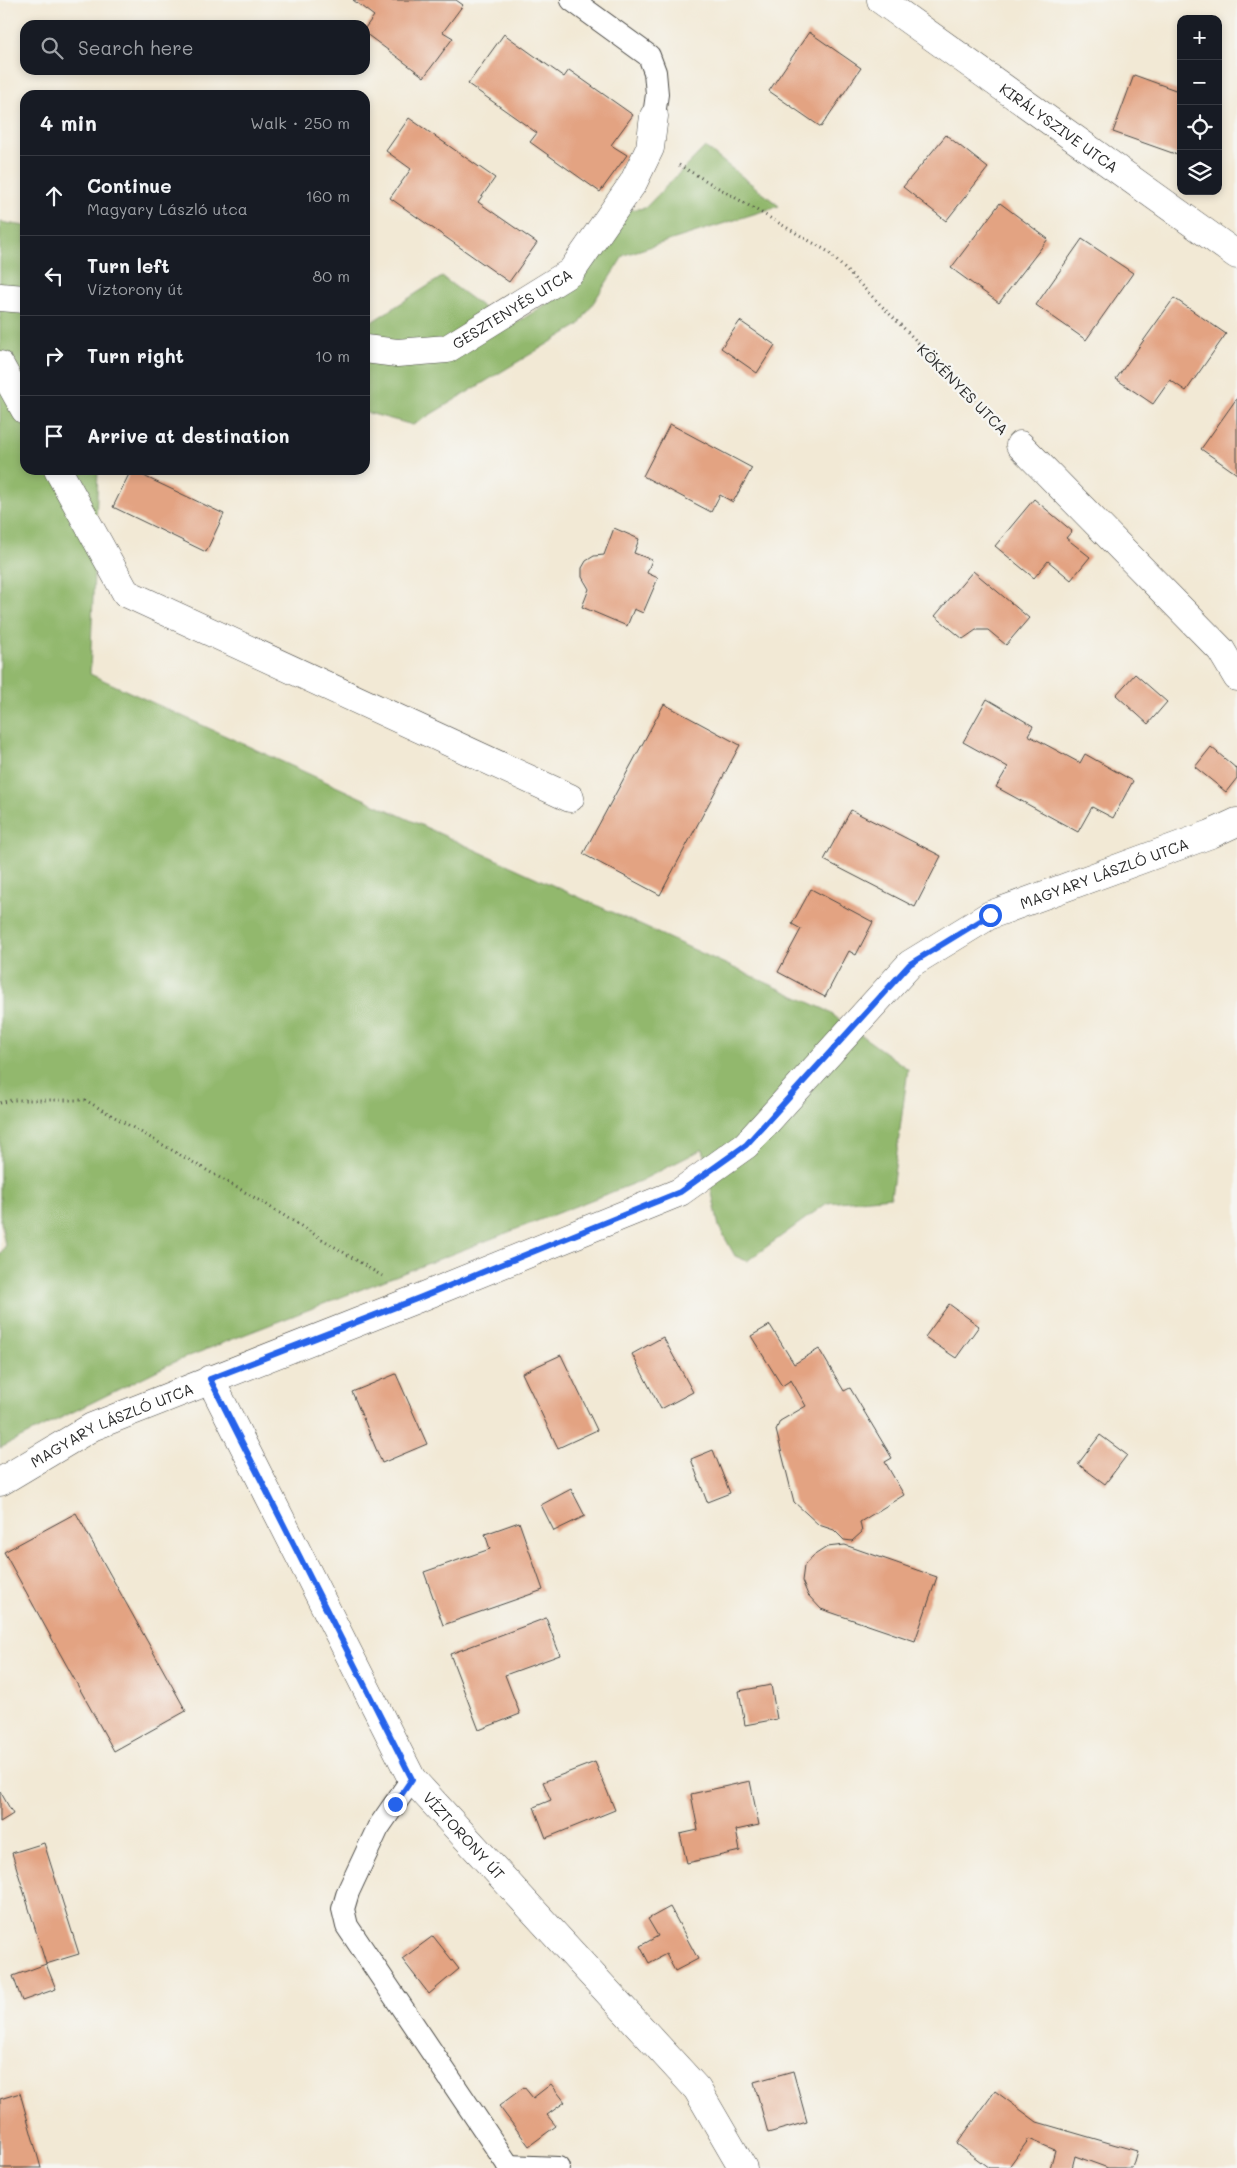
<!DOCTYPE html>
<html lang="en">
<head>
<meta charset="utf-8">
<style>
  :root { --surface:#171b24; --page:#242831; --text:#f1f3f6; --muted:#9ea1a6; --line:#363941 }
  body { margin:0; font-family:Mali,sans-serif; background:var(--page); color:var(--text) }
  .controls { position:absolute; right:15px; top:15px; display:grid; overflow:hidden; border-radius:10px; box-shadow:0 2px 8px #0003 }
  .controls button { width:45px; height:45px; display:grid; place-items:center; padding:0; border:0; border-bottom:1px solid var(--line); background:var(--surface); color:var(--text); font:25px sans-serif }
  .stop { position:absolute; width:15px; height:15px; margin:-11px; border:4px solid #2563eb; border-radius:50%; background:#fff }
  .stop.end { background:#2563eb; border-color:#fff; box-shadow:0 1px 5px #0008 }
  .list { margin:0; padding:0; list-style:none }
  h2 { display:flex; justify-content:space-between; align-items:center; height:65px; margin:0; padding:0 20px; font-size:21px }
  h2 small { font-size:16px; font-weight:400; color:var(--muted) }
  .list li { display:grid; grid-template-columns:32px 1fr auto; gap:15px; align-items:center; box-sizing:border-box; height:80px; padding:0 20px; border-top:1px solid var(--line) }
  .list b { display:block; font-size:19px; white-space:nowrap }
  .list p { margin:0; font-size:16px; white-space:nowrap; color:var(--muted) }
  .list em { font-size:16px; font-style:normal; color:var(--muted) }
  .icon { flex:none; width:28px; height:28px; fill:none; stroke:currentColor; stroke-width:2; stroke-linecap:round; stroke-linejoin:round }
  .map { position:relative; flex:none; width:1237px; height:2168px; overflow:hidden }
  .search { position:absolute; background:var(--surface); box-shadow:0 2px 8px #0003; left:20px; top:20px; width:350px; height:55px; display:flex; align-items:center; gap:12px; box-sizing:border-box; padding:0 18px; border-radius:15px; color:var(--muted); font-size:19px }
  .panel { position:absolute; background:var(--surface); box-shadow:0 2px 8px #0003; left:20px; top:90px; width:350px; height:385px; border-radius:15px }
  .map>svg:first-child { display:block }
</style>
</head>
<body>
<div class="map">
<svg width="1237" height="2168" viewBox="0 0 1237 2168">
  <rect width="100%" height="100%" fill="#f6f6f2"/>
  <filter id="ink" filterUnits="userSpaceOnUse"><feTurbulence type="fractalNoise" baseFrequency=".02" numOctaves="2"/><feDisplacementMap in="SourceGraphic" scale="10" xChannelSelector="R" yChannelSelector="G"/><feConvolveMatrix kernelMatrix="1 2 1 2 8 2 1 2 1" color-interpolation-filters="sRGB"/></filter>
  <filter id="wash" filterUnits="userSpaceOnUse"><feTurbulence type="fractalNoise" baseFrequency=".0096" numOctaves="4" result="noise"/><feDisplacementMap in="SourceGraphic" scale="20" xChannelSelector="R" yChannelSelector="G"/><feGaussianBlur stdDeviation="1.12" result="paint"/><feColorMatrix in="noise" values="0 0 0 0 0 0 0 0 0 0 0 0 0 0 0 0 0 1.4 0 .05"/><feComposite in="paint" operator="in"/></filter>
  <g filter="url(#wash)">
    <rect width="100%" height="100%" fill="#f2e9d5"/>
    <g fill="#92b86d" stroke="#5e724c">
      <path d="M705 147 779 206 624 255 579 325 413 425 365 412V319L373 321 442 277 510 327 578 284 600 213 645 208Z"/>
      <path d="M0 222 25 226V470H98L90 674 826 1010 908 1069 891 1197 827 1203 747 1261 735 1256 719 1227 703 1149 640 1181 174 1362 0 1448V1255L5 1246 0 1215Z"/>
    </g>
    <g id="blocks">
      <g fill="#e3a382">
        <path d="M353 0H456L463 5 443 32 453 38 424 77 365 33V28L374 16Z"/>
        <path d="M809 32 861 68 821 127 769 91Z"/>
        <path d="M504 34 564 77 569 70 633 115 611 145 627 155 600 192 530 142 537 133 468 84Z"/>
        <path d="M1134 75 1181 92V147L1178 155 1113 132Z"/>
        <path d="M409 118 495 178 478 202 537 243 509 282 390 198 411 169 386 151Z"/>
        <path d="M946 135 988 168 946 221 903 187Z"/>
        <path d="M1000 203 1048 239 999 303 951 268Z"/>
        <path d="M1082 239 1133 273 1086 340 1036 305Z"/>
        <path d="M1174 298 1226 334 1186 391 1170 380 1153 404 1116 379Z"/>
        <path d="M740 321 775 345 757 373 721 348Z"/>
        <path d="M1237 398V474L1201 449Z"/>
        <path d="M670 424 752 468 733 502 720 495 711 512 643 476Z"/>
        <path d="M131 470 224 514 206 552 113 507Z"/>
        <path d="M1034 499 1072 531 1066 538 1090 557 1071 580 1048 561 1034 578 995 546Z"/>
        <path d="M614 528 639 539 634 553 652 560 647 573 658 578 643 613 634 609 627 626 582 607 589 589 582 577V568L586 561 594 556 604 555Z"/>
        <path d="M973 571 1029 618 1006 645 988 630H976L963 639 935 616Z"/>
        <path d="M1135 674 1167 702 1148 724 1116 695Z"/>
        <path d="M987 699 1033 726 1028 735 1080 763 1085 754 1133 781 1113 818 1092 807 1078 832 996 787 1008 767 963 742Z"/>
        <path d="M664 704 740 745 660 895 583 854Z"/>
        <path d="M1211 747 1237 769V778L1226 792 1195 767Z"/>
        <path d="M851 810 941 856 915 907 824 860Z"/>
        <path d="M811 889 873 922 856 955 849 951 825 997 778 972 801 929 792 924Z"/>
        <path d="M949 1304 979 1326 956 1358 925 1337Z"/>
        <path d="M770 1325 794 1364 819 1349 844 1391 850 1388 892 1458 885 1462 904 1495 860 1522 862 1532 852 1541 844 1540 834 1530 819 1525 794 1502 776 1430 780 1421 806 1406 791 1380 782 1386 751 1336Z"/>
        <path d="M663 1337 693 1392 661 1409 632 1354Z"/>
        <path d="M561 1355 597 1430 558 1448 522 1373Z"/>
        <path d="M396 1374 427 1444 382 1463 352 1392Z"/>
        <path d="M1100 1435 1127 1455 1105 1484 1078 1464Z"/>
        <path d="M713 1450 730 1493 707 1502 691 1459Z"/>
        <path d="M571 1489 585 1516 554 1531 541 1505Z"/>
        <path d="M76 1513 186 1711 114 1751 4 1552Z"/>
        <path d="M519 1522 543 1590 443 1625 424 1572 490 1549 485 1534Z"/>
        <path d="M845 1545 937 1577 915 1641 821 1609 808 1595 802 1581 804 1566 813 1556 827 1547Z"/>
        <path d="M546 1618 560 1655 505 1675 520 1714 479 1730 450 1654Z"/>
        <path d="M771 1685 777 1719 745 1725 739 1691Z"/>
        <path d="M595 1762 615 1810 546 1838 534 1807 551 1800 543 1782Z"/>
        <path d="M750 1781 759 1825 736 1830 740 1851 687 1863 680 1834 698 1830 691 1794Z"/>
        <path d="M0 1791 13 1814 0 1822Z"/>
        <path d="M44 1843 79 1954 46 1964 12 1853Z"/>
        <path d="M670 1907 698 1959 675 1971 666 1954 649 1963 640 1946 658 1936 648 1919Z"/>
        <path d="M433 1936 459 1969 429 1994 402 1959Z"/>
        <path d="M46 1964 56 1989 22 2001 13 1976Z"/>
        <path d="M793 2071 807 2122 768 2133 754 2082Z"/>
        <path d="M551 2084 565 2102 547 2115 556 2126 529 2146 499 2106 524 2087 533 2098Z"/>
        <path d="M995 2091 1037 2122 1137 2151 1132 2168H1108L1075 2156 1072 2168H1050L1055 2150 1029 2139 1008 2168H989L957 2144Z"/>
        <path d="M20 2093 41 2168H0V2099Z"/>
      </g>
    </g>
  </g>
  <g filter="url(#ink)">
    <use href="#blocks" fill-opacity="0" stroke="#494844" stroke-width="1"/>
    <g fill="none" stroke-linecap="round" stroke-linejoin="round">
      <defs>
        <g id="lane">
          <path d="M572 0 649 56 655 72 657 94 654 116"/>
          <path d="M412 1779 378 1828 348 1892 343 1909 347 1926 510 2168"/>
          <path d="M508 2166 558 2168"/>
        </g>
        <g id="street">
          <path id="s1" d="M881 0 1237 255"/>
          <path d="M0 297 25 299"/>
          <path id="s2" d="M365 349 397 353 447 349 571 272 633 183 650 148 654 116"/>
          <path d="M0 365 25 410"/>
          <path d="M1020 445 1221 650 1237 677"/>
          <path d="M58 470 126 593 570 798"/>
          <path id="s3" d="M210 1379 412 1779 697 2089 743 2168"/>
          <path id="s4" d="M0 1482 92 1427 419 1298 680 1192 746 1145 910 964 990 915 1211 834 1237 822"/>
        </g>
      </defs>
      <use href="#lane" stroke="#494844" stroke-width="24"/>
      <use href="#street" stroke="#494844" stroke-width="29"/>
      <g stroke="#494844" stroke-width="3" stroke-dasharray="1 4" stroke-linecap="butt">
        <path d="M679 165 827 251 996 421"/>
        <path d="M0 1103 11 1100H85L262 1202 382 1276"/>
      </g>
      <use href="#lane" stroke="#fff" stroke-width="22"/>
      <use href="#street" stroke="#fff" stroke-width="28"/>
    </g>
  </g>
  <g fill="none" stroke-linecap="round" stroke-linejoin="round" filter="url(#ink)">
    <path stroke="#2563eb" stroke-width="6" d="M395 1804 412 1779 210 1379 419 1298 680 1192 746 1145 910 964 990 915"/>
  </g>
  <g text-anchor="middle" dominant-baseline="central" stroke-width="5" stroke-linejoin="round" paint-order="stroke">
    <g font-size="15" fill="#2b2b2b" stroke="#f6f6f2">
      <text stroke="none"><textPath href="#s1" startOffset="219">KIRÁLYSZIVE UTCA</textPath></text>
      <text stroke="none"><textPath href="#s2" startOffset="159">GESZTENYÉS UTCA</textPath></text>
      <text transform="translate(963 389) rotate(45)">KÖKÉNYES UTCA</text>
      <text stroke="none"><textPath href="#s4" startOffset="1281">MAGYARY LÁSZLÓ UTCA</textPath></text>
      <text stroke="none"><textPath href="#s4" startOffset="126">MAGYARY LÁSZLÓ UTCA</textPath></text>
      <text stroke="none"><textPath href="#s3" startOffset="525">VÍZTORONY ÚT</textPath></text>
    </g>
  </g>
</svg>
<div class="controls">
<button>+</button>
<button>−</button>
<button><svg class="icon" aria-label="locate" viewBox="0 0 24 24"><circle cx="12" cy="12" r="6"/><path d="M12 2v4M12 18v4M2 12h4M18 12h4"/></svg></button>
<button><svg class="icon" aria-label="layers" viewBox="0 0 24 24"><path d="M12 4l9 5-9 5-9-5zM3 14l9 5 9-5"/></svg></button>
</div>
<div class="stop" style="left:990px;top:915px"></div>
<div class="stop end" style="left:395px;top:1804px"></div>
<div class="search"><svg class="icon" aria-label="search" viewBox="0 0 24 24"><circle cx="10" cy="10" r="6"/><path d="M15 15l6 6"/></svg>Search here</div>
<section class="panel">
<h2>4 min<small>Walk · 250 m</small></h2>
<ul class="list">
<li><svg class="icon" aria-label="ahead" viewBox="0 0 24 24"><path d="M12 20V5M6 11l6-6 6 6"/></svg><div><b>Continue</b><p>Magyary László utca</p></div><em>160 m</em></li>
<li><svg class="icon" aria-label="left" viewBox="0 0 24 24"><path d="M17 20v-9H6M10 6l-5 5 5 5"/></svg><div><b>Turn left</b><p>Víztorony út</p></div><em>80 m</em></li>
<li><svg class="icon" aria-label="right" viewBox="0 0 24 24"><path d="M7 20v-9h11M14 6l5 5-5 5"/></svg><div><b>Turn right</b></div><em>10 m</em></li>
<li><svg class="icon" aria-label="arrive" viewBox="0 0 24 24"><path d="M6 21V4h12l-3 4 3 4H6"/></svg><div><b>Arrive at destination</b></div></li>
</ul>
</section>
</div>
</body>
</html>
